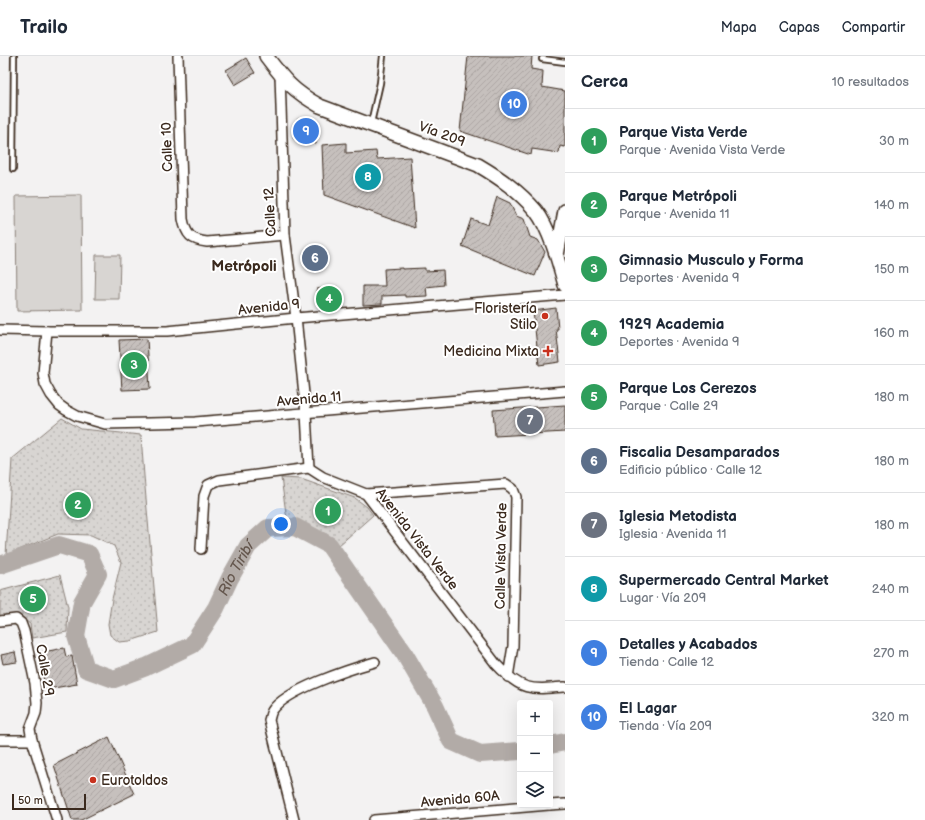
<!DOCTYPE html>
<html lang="es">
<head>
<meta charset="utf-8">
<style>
  :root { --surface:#fff; --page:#f2f2f3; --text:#1f2937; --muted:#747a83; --line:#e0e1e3; --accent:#1a73e8 }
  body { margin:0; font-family:"Balsamiq Sans",sans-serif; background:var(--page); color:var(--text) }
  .controls { position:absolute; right:12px; bottom:12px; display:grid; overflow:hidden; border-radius:4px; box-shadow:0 4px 16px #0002 }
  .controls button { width:36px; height:36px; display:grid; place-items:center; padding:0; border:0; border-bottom:1px solid var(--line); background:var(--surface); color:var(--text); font:20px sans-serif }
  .scale { position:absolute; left:12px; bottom:10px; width:74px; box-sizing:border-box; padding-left:4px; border:2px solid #3b2a1e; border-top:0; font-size:11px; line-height:14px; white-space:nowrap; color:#3b2a1e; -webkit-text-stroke:3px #fff; paint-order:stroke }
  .you { position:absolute; left:281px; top:468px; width:14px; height:14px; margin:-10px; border:3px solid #fff; border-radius:50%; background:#1a73e8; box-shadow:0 0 0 6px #1a73e833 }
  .badge { display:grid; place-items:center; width:26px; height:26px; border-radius:50%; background:var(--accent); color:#fff; font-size:13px; font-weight:700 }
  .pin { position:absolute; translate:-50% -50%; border:2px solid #fff; box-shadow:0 1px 4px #0006 }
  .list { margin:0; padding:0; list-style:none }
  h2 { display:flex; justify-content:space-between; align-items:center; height:52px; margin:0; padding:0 16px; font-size:17px }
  h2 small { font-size:13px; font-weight:400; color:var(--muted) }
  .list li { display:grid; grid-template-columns:26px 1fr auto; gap:12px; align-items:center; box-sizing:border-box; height:64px; padding:0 16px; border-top:1px solid var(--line) }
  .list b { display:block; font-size:15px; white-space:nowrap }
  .list p { margin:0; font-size:13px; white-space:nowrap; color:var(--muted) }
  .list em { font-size:13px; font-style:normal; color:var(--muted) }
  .icon { flex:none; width:22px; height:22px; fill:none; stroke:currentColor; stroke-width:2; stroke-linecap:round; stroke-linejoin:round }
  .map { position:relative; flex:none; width:565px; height:764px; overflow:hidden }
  header { display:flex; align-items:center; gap:24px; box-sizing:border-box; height:56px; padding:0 20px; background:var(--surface); border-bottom:1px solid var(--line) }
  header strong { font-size:19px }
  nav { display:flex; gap:22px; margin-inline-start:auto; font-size:14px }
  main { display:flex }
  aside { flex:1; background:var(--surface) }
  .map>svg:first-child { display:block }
</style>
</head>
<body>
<header>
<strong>Trailo</strong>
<nav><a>Mapa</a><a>Capas</a><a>Compartir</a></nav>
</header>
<main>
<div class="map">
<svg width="565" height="764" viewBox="0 0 565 764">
  <defs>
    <pattern id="park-dots" width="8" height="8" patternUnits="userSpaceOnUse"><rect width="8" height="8" fill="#d8d5d2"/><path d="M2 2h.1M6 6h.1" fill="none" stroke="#bab7b4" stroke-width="1.8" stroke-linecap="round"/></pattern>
    <pattern id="building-hatch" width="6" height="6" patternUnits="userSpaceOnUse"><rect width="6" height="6" fill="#c6c0bd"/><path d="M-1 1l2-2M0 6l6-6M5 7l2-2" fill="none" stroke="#aba5a2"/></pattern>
  </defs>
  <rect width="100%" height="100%" fill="#f3f2f2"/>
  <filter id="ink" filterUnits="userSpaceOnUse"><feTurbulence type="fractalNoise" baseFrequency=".025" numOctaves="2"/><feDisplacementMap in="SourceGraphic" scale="8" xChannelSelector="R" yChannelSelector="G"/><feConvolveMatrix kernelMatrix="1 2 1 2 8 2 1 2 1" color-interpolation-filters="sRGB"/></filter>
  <g filter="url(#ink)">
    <g fill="url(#park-dots)" stroke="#8a8078">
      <path d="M62 362 81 373 141 379 144 420 158 576 130 585 119 586 110 579 108 568 112 543 121 506 114 490 91 479 58 478 6 499 12 403Z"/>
      <path d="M281 422 301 423 355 442 367 451 373 459 338 490 332 483 295 464H287Z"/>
      <path d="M60 519 68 551 67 576 32 582 30 568 22 562 0 566V535Z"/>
    </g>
    <g fill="#d8d5d2" stroke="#8a8078">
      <path d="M81 139 82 254 17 255 16 140Z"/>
      <path d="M96 199H120L119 243H95Z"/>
    </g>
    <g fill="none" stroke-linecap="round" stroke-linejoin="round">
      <g stroke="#b2aba7" stroke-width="18">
        <path id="s1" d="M0 509 59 489 89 498 98 518 82 546 76 580 86 613 114 623 146 611 192 589 216 552 230 522 248 490 268 472 295 471 329 489 404 597 435 650 451 685 480 698 520 695"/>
        <path d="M550 689 565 686"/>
      </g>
    </g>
    <g fill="url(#building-hatch)" stroke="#3b2a1e">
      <path d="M468 0H532L531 13 543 15 542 31 565 35V91L560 90 559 97 532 93 531 99 460 75Z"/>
      <path d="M246 2 255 17 235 29 226 14Z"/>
      <path d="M298 63 316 68V88L293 82Z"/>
      <path d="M346 87V97L376 95 377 103 410 101 415 172 324 139 322 89Z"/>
      <path d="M497 141 510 147 516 160 524 163 530 181 538 184 545 196 535 220 462 190 471 163 488 169Z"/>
      <path d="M402 212V213L425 212V215L443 214 444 229 426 231 427 240 405 241V239L382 240V248L363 249V230H385L384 213Z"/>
      <path d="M337 231 338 247H332V250L319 251 317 233Z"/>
      <path d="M556 252 558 273H556L560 306 539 309 533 255Z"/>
      <path d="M147 283 150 333 122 334 119 284Z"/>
      <path d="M565 349V376L495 380 493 354Z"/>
      <path d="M64 592 66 601 72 600 77 628 42 634 41 626 44 625 38 597Z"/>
      <path d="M15 596 17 606 3 608 1 599Z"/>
      <path d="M109 681 134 738 81 764H72L54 709Z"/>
    </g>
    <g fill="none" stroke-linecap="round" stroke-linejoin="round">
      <defs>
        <g id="lane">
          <path d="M542 3 565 6"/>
          <path d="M371 67 380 27 383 0"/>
          <path d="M13 113 14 0"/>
        </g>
        <g id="street">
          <path d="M178 0 183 163C186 179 191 184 207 186L285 179"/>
          <path d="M280 18 285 179 296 262 306 357 309 412"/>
          <path d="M0 274 47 275H167L296 262 565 239"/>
          <path d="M47 275 43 317 45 328 51 339 59 349 66 354 77 360 105 368 195 366 565 335"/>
          <path d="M366 438 506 428 513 433 516 441 513 590 508 621"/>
          <path d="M201 493 204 440 208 429 219 424 309 412 323 421 366 438 496 608C521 635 530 634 565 631"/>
          <path d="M0 565 16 563 21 567 24 575 35 627 37 647 36 657 30 673 32 684 57 764"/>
          <path d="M0 684H32"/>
          <path d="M550 749 565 748"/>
          <path d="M294 764 269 664C270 662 270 658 272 655 285 634 350 613 375 606"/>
          <path d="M374 764 549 749"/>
        </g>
        <g id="secondary">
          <path d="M266 0C284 24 293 35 320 50L478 109C500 122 519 135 536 155 550 173 559 207 565 229"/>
          <path d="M557 199 565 155"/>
        </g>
      </defs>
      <use href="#lane" stroke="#3b2a1e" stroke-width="8"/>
      <use href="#street" stroke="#3b2a1e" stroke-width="12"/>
      <use href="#secondary" stroke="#3b2a1e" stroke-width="16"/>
      <use href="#lane" stroke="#fff" stroke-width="4.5"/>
      <use href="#street" stroke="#fff" stroke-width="9"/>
      <use href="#secondary" stroke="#fff" stroke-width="13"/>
    </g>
  </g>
  <g fill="#c8321e" stroke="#fff" stroke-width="1.5">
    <circle cx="545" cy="260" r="4"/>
    <path d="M546 289h4v4h4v4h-4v4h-4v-4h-4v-4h4z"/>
    <circle cx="93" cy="724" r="4"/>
  </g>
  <g text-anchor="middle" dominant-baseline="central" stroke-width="4" stroke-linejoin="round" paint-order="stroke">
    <g font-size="14" fill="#3b2a1e" stroke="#fff">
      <text transform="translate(442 78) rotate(20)">Vía 209</text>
      <text transform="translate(167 91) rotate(-92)">Calle 10</text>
      <text transform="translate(270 156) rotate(-93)">Calle 12</text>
      <text transform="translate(269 251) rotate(-6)">Avenida 9</text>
      <text transform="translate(309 343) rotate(-5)">Avenida 11</text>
      <text transform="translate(417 483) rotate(52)">Avenida Vista Verde</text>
      <text transform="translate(501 500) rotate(-89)">Calle Vista Verde</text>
      <text transform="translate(45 614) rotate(80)">Calle 29</text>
      <text transform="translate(460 743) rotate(-5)">Avenida 60A</text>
    </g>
    <g font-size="14" fill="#3b2a1e" stroke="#fff" text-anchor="end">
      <text x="537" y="252">Floristería<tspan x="537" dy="16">Stilo</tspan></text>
      <text x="539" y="295">Medicina Mixta</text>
      <text x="101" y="724" text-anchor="start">Eurotoldos</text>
    </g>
    <g font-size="15" font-weight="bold" fill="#3b2a1e" stroke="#fff">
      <text x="244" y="210">Metrópoli</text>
    </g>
    <g font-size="15" font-style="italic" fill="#65574e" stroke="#fff">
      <text stroke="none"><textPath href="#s1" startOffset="420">Río Tiribí</textPath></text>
    </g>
  </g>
</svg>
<div class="controls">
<button>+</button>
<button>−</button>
<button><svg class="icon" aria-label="layers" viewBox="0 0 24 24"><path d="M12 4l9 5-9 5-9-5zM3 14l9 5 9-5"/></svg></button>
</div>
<div class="scale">50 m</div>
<div class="you"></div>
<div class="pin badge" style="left:328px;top:455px;background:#2e9e5b">1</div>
<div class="pin badge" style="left:78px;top:449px;background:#2e9e5b">2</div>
<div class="pin badge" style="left:134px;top:309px;background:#2e9e5b">3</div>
<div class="pin badge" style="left:329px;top:243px;background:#2e9e5b">4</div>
<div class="pin badge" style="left:33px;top:543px;background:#2e9e5b">5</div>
<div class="pin badge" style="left:315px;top:202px;background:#5c6f8a">6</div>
<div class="pin badge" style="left:530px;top:365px;background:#6b7280">7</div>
<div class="pin badge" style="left:368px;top:121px;background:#0f9aa8">8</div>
<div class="pin badge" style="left:306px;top:75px;background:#3f7fe0">9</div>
<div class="pin badge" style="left:514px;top:48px;background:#3f7fe0">10</div>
</div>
<aside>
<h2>Cerca<small>10 resultados</small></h2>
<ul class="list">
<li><span class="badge" style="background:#2e9e5b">1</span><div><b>Parque Vista Verde</b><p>Parque · Avenida Vista Verde</p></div><em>30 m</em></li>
<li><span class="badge" style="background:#2e9e5b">2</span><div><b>Parque Metrópoli</b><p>Parque · Avenida 11</p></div><em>140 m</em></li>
<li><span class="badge" style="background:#2e9e5b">3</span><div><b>Gimnasio Musculo y Forma</b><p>Deportes · Avenida 9</p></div><em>150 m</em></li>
<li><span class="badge" style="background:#2e9e5b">4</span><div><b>1929 Academia</b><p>Deportes · Avenida 9</p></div><em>160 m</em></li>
<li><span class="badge" style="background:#2e9e5b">5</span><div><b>Parque Los Cerezos</b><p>Parque · Calle 29</p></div><em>180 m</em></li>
<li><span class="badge" style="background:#5c6f8a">6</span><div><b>Fiscalia Desamparados</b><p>Edificio público · Calle 12</p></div><em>180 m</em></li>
<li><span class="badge" style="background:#6b7280">7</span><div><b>Iglesia Metodista</b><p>Iglesia · Avenida 11</p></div><em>180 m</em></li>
<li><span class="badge" style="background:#0f9aa8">8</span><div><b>Supermercado Central Market</b><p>Lugar · Vía 209</p></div><em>240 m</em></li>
<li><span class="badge" style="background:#3f7fe0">9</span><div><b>Detalles y Acabados</b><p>Tienda · Calle 12</p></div><em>270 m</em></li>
<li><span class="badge" style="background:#3f7fe0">10</span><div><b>El Lagar</b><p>Tienda · Vía 209</p></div><em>320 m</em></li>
</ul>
</aside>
</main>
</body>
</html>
